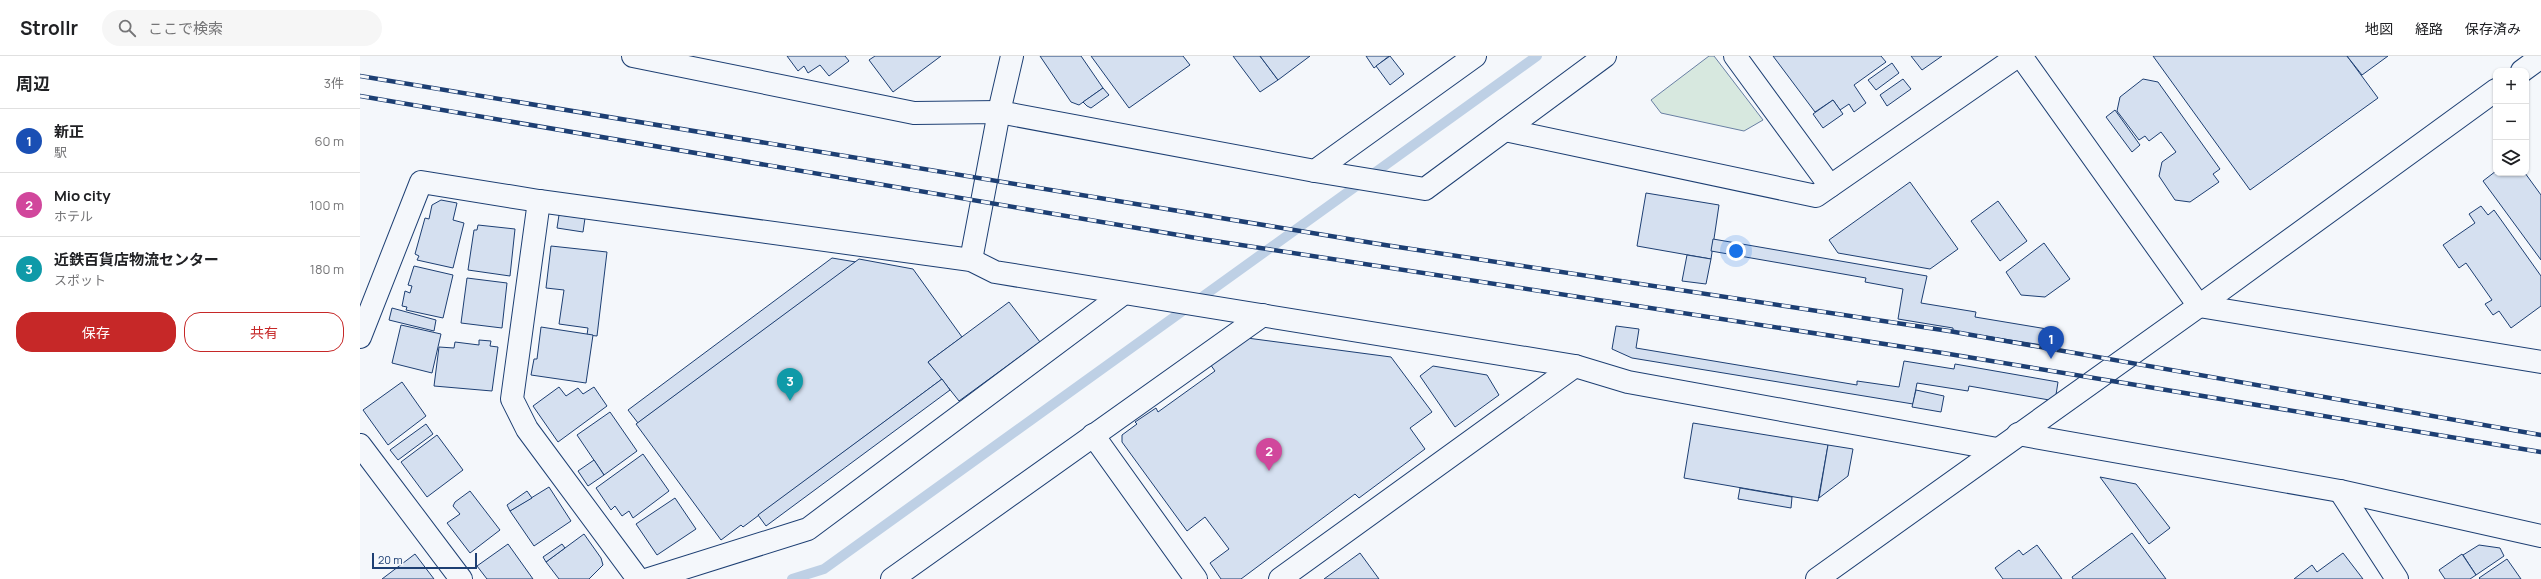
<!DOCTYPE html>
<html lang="ja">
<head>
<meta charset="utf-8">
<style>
  :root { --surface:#fff; --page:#f6f6f6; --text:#202124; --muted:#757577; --line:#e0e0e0; --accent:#c62828 }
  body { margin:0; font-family:Manrope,"Noto Sans JP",sans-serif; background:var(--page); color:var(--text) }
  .controls { position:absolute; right:12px; top:12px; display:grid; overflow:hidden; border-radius:8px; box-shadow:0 1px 3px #0004 }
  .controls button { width:36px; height:36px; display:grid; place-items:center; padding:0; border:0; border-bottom:1px solid var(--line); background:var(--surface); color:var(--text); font:20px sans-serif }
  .scale { position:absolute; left:12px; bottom:10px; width:105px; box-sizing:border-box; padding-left:4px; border:2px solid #1d3f73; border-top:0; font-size:11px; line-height:14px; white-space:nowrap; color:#1d3f73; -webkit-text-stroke:3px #f4f7fb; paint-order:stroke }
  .you { position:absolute; left:1376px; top:195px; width:14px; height:14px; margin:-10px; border:3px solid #fff; border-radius:50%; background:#1a73e8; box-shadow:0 0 0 6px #1a73e833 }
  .badge { display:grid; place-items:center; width:26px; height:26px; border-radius:50%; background:var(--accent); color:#fff; font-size:13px; font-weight:700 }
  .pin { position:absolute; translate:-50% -33px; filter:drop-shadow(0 1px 2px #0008) }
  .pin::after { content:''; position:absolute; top:21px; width:14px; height:12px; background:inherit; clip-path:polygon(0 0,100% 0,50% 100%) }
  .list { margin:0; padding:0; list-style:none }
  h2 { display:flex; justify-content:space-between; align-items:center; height:52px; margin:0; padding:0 16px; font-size:17px }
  h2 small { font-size:13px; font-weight:400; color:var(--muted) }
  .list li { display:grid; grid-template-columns:26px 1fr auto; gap:12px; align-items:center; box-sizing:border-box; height:64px; padding:0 16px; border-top:1px solid var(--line) }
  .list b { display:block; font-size:15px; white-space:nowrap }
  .list p { margin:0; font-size:13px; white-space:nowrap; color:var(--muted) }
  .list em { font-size:13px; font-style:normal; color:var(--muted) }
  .actions { display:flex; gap:8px; padding:12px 16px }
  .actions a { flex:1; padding:9px 0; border:1px solid var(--accent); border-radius:16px; text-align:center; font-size:14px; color:var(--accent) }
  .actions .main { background:var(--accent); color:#fff }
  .icon { flex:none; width:22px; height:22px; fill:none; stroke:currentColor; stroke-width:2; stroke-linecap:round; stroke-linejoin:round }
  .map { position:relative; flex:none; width:2181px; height:523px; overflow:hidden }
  header { display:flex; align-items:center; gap:24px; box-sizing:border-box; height:56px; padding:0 20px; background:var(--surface); border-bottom:1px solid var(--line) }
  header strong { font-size:19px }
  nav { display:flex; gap:22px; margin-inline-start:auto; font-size:14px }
  .search { width:280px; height:36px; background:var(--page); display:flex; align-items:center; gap:10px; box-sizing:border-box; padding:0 14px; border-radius:22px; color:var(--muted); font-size:15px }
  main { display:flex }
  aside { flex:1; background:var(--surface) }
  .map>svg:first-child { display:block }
</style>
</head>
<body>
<header>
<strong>Strollr</strong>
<div class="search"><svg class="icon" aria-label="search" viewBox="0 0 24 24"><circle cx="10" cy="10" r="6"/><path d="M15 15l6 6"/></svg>ここで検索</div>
<nav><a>地図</a><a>経路</a><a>保存済み</a></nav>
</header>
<main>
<aside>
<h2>周辺<small>3件</small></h2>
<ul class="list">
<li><span class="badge" style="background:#1a4fb4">1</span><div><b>新正</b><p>駅</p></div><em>60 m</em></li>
<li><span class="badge" style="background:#d1479c">2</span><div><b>Mio city</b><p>ホテル</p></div><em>100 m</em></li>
<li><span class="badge" style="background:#0f9aa8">3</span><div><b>近鉄百貨店物流センター</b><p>スポット</p></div><em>180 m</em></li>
</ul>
<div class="actions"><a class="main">保存</a><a>共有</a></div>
</aside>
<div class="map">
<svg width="2181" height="523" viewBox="0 0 2181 523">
  <rect width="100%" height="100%" fill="#f4f7fb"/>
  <path fill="#d7e8df" stroke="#687fa3" d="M1349 0H1354L1403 64 1384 75 1301 57 1291 44Z"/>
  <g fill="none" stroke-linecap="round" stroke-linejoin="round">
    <path stroke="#bed0e5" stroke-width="10" d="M432 523 464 513 1177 0"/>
  </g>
  <g fill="#d5e0f0" stroke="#1d3f73">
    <path d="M427 0H485L489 5 469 20 460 9 448 17 444 10 438 15Z"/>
    <path d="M515 0H581L533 36 509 4Z"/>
    <path d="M680 0H721L743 32 719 49 711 46Z"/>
    <path d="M731 0H823L830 9 769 52Z"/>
    <path d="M873 0H900L918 24 900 36Z"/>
    <path d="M900 0H950L918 24Z"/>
    <path d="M1006 0H1029L1014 12Z"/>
    <path d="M1030 0 1044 18 1030 29 1016 10Z"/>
    <path d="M1413 0H1521L1526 6 1494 29 1506 47 1494 56 1489 48 1480 54 1473 44 1455 56Z"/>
    <path d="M1551 0H1582L1562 14Z"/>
    <path d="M1793 0H1987L2018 42 1890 134Z"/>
    <path d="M1987 0H2028L2002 19Z"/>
    <path d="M1532 7 1539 17 1516 34 1508 24Z"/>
    <path d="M1543 23 1551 33 1527 50 1520 39Z"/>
    <path d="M1783 23 1798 26 1860 113 1853 118 1859 126 1830 146 1815 144 1799 120 1802 106 1816 96 1801 76 1789 85 1785 80 1779 84 1757 55 1760 41Z"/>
    <path d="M743 32 749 39 731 52 727 50 723 46Z"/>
    <path d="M1473 44 1483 58 1463 72 1453 58Z"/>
    <path d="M1755 54 1780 89 1772 96 1746 61Z"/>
    <path d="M2136 115V117H2165L2181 139V204L2123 125Z"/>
    <path d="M1550 126 1598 193 1570 213 1478 197 1469 184Z"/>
    <path d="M1286 137 1359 149 1351 203 1277 190Z"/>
    <path d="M81 144 97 147 93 164 104 167 93 212 57 204 59 200 55 198 65 162 69 163 72 149Z"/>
    <path d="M1638 145 1667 185 1640 205 1611 165Z"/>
    <path d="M2121 150 2128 159 2134 154 2181 220V250L2151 272 2139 255 2133 259 2125 248 2132 244 2106 207 2099 212 2083 189 2115 167 2109 158Z"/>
    <path d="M199 159 225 162 223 176 197 172Z"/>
    <path d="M118 169 155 173 150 220 108 214 114 174H117Z"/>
    <path d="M1353 183 1567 220 1561 247 1616 256 1615 261 1699 275 1695 291 1593 275V272L1538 263 1543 233 1505 226 1506 222 1351 195Z"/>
    <path d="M1684 187 1710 223 1685 241 1661 239 1646 216Z"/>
    <path d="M191 190 247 196 237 280 227 279 228 272 199 268 204 234 186 232Z"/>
    <path d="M1327 199 1351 203 1346 228 1322 225Z"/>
    <path d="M472 202 496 206 278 367 268 354Z"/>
    <path d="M499 203 553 213 602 281 568 306 582 323 383 471 381 469 361 484 276 368Z"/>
    <path d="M54 210 93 219 83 262 46 254 47 251 42 250 45 235 50 237 52 230 48 229Z"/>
    <path d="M107 222 147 227 142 272 101 267Z"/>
    <path d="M649 246 680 286 599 345 568 306Z"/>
    <path d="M32 252 76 264 74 275 29 264Z"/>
    <path d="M41 269 81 278 72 317 32 307Z"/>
    <path d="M1256 270 1279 273 1276 292 1497 329V325L1539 331 1544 305 1594 313 1595 308 1698 326 1695 345 1609 330 1608 335 1557 327 1553 348 1272 302 1252 293Z"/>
    <path d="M181 271 233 279 226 327 171 319 174 303H177Z"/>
    <path d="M887 282 1031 301 1072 356 1050 372 1065 393 999 442 995 438 881 523H861L850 507 869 493 845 461 827 475 762 386V379L777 368 775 366 796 352 798 356 855 315 850 308Z"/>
    <path d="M119 284 131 285 130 290 138 291 132 335 74 330 79 291 94 292 95 286 119 289Z"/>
    <path d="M1073 310 1127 319 1139 339 1095 371 1060 320Z"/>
    <path d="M582 323 590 334 406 470 398 459Z"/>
    <path d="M42 326 66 360 28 389 3 354Z"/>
    <path d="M199 331 206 340 218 332 223 338 234 331 247 350 198 386 173 350Z"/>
    <path d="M1556 334 1584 340 1581 356 1552 351Z"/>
    <path d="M250 356 277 395 244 419 217 379Z"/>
    <path d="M1333 367 1468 389 1458 445 1324 422Z"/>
    <path d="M66 368 73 378 38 404 30 394Z"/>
    <path d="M77 379 103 414 67 441 41 406Z"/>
    <path d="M1468 389 1493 393 1488 420 1459 442Z"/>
    <path d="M283 398 309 435 273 462 269 455 262 460 255 450 251 454 236 432Z"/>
    <path d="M234 404 244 419 228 430 218 415Z"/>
    <path d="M1740 421 1776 428 1810 472 1789 488Z"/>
    <path d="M189 431 211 465 174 490 150 455Z"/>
    <path d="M1380 432 1432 441 1431 452 1378 443Z"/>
    <path d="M110 435 140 474 110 497 87 467 100 458 93 450 95 446Z"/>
    <path d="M167 435 172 442 150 455 147 449Z"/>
    <path d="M315 442 336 473 297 499 276 468Z"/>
    <path d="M1772 477 1806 523H1713L1712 521Z"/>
    <path d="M224 478 241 502 243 509 229 523H199L186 506Z"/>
    <path d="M148 488 173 523H127L117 510Z"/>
    <path d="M202 488 205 492 186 506 183 501Z"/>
    <path d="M1677 489 1702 523H1643L1635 512 1659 494 1663 499Z"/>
    <path d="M2119 489 2140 492 2144 500 2116 519 2103 499Z"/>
    <path d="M1000 497 1019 523H964Z"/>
    <path d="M1983 497 2003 523H1934L1952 509 1957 516Z"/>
    <path d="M55 498 74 523H22Z"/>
    <path d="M2102 498 2116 519 2110 523H2085L2079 514Z"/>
    <path d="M2147 503 2161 523H2120L2119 522Z"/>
  </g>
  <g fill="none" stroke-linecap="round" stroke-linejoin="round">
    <defs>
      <g id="minor">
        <path d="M273 0 554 57 639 56 611 204"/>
        <path d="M652 0 639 56 955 115 1115 0"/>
        <path d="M1375 0 1470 130"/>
        <path d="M1661 0 1839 250 2181 306"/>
        <path d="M2162 15 2181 1"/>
        <path d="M1145 74 1456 140 1658 0"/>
        <path d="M955 115 1065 133 1245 0"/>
        <path d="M179 145 152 343 167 373 278 523"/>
        <path d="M0 281 61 126 179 145 611 204 635 216 1215 310 1268 326 1637 393"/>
        <path d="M1658 378 1980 435 2181 480"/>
        <path d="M733 379 836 523"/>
        <path d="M0 389 101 523"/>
        <path d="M1980 435 2037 523"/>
        <path d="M289 523 448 473 763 238"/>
        <path d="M532 523 903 259"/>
        <path d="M920 523 1215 310"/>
        <path d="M1457 523 1839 250 2136 34"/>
      </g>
    </defs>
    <use href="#minor" stroke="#1d3f73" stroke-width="24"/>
    <use href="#minor" stroke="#f4f7fb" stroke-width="22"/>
    <defs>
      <g id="rail">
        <path d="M0 20 1025 189 1589 275 2181 379"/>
        <path d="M0 40 842 183 1583 297 2181 396"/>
      </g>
    </defs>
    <use href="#rail" stroke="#1d3f73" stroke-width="4.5"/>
    <use href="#rail" stroke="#f4f7fb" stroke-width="3" stroke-dasharray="9" stroke-linecap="butt"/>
  </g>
</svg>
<div class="controls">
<button>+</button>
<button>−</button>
<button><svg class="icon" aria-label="layers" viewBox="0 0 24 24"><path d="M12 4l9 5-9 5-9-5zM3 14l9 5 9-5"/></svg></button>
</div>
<div class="scale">20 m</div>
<div class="you"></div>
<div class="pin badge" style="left:1691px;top:303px;background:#1a4fb4">1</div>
<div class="pin badge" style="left:909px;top:415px;background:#d1479c">2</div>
<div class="pin badge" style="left:430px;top:345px;background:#0f9aa8">3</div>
</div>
</main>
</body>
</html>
